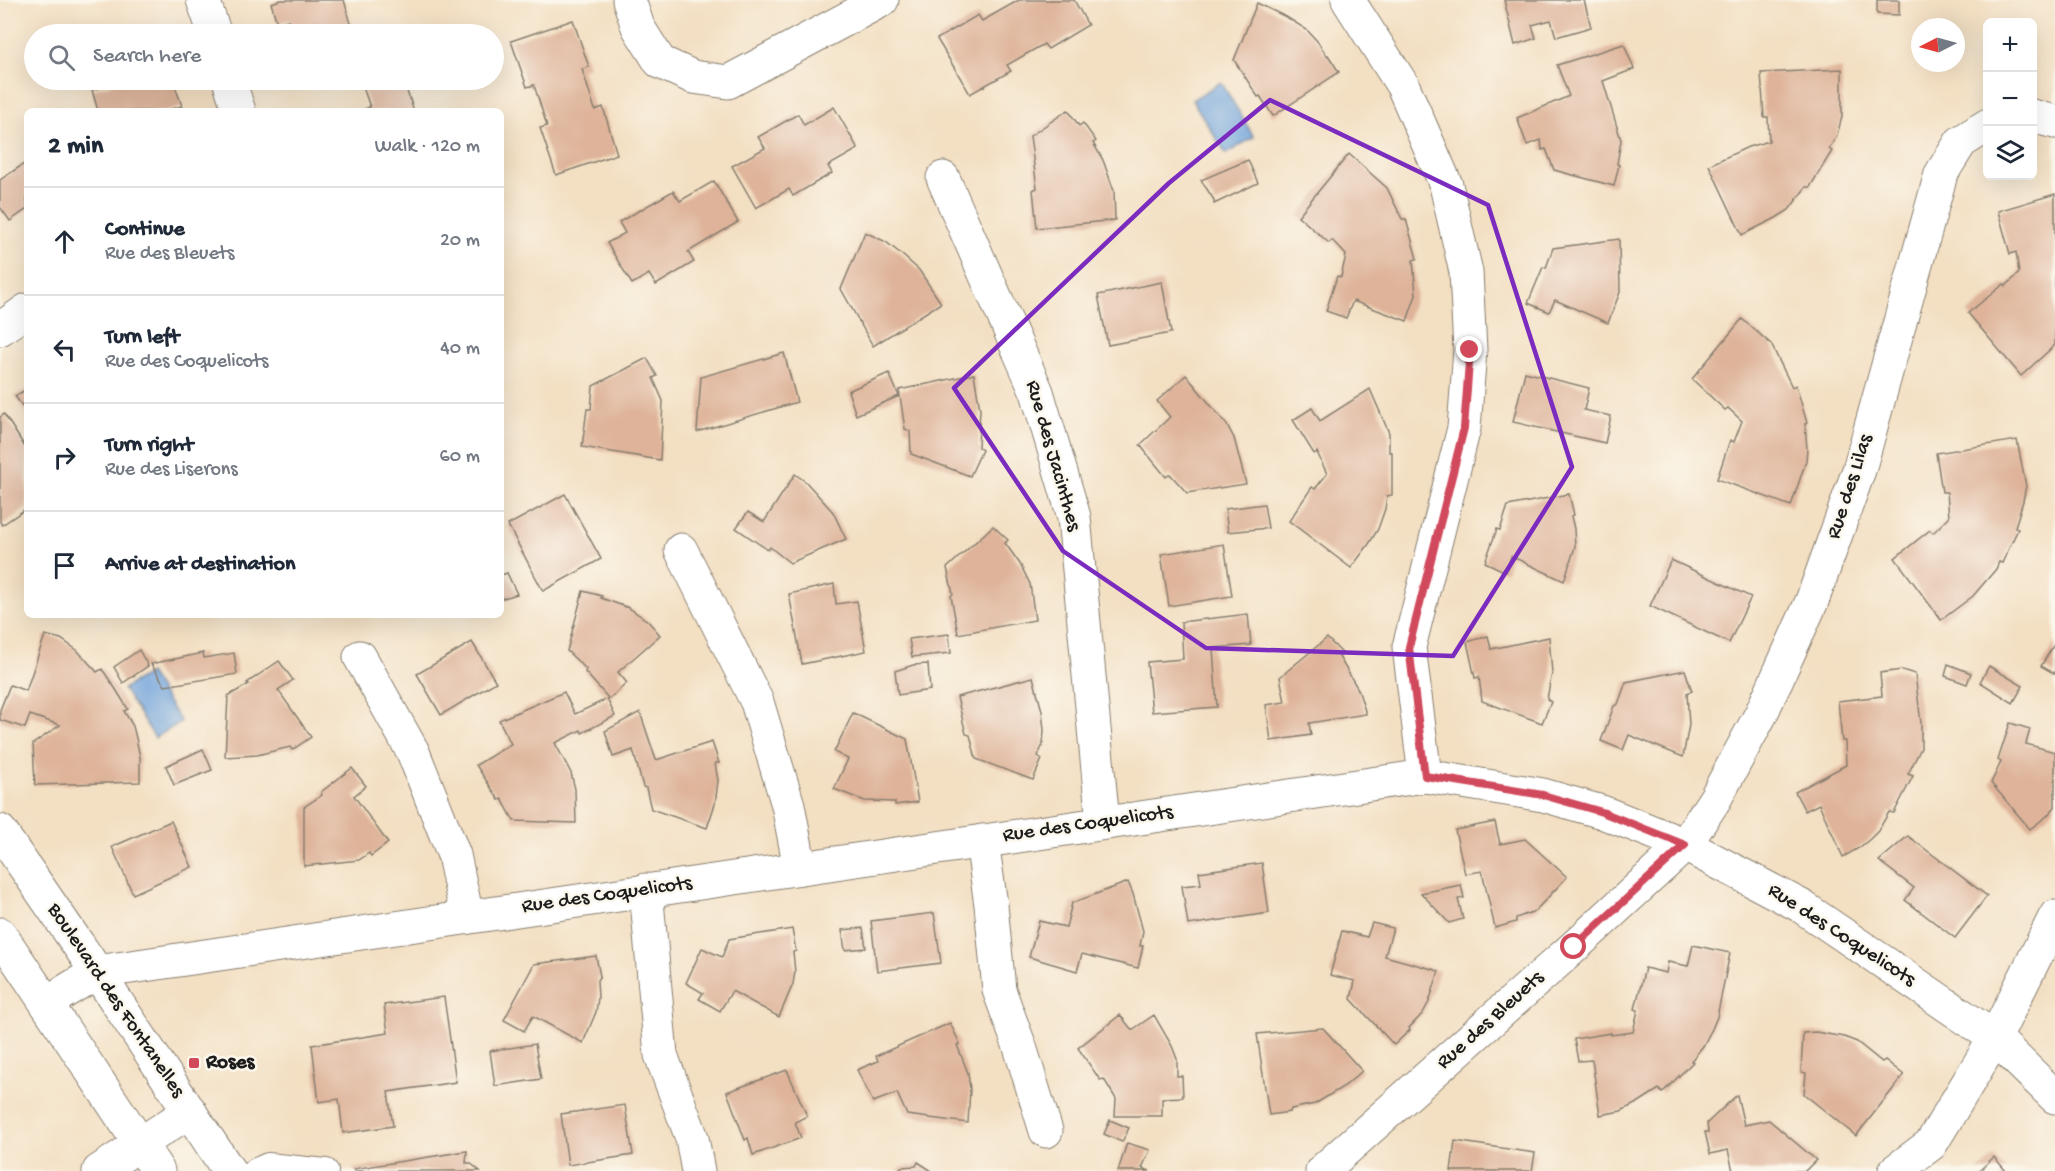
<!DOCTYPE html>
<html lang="en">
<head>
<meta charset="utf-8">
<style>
  :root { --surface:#fff; --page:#f6f6f7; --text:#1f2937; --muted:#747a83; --line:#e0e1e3 }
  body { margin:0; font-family:"Gochi Hand",sans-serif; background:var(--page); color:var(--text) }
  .controls { position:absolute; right:18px; top:18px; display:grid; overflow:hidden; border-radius:9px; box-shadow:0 6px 24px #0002 }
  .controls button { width:54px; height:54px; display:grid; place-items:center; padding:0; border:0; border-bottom:2px solid var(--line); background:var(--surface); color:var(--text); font:30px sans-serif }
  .compass { position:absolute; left:1911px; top:18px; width:54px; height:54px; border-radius:50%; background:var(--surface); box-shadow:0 6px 24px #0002; rotate:264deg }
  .stop { position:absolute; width:18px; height:18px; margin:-14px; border:4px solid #d1495b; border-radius:50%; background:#fff }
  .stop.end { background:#d1495b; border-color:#fff; box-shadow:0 2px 6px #0008 }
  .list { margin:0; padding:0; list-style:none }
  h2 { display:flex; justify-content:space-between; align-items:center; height:78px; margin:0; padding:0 24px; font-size:26px }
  h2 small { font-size:20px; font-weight:400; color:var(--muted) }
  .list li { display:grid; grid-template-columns:39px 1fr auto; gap:18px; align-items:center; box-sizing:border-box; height:108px; padding:0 24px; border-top:2px solid var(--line) }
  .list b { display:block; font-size:22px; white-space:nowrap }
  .list p { margin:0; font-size:20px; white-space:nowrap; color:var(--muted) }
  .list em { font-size:20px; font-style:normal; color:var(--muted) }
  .icon { flex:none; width:33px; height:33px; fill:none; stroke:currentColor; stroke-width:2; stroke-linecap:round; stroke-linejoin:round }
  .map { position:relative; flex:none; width:2055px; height:1171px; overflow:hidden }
  .search { position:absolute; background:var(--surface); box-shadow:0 6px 24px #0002; left:24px; top:24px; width:480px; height:66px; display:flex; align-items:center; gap:15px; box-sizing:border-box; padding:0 21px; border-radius:33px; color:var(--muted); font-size:22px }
  .panel { position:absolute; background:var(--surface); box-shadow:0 6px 24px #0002; left:24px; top:108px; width:480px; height:510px; border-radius:9px }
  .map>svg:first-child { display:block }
</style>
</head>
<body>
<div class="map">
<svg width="2055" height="1171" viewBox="0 0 2055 1171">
  <rect width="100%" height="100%" fill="#fbf7ec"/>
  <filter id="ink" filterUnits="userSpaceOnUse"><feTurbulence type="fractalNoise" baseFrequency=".0167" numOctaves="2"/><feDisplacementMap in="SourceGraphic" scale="12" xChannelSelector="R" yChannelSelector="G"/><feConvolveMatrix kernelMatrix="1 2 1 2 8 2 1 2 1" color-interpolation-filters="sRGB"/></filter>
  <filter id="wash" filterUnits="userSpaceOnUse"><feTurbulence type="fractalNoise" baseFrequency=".008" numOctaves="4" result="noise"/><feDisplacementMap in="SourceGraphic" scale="24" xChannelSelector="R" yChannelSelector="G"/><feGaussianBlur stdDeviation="1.35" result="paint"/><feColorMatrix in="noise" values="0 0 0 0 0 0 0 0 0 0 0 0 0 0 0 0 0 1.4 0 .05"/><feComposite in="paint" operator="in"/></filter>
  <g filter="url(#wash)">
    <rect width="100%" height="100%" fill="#f3dfc2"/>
    <g fill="#6da0d9" stroke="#445e7a" stroke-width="1.5">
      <path d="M1221 82 1254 137 1226 154 1192 100Z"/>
      <path d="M149 673 181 722 155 738 123 689Z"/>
    </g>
    <g id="blocks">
      <g fill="#deb399">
        <path d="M281 0H344L354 34H293L289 20 277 23 271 3Z"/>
        <path d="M1019 0H1074L1088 25 1048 49 1044 44 1007 65 1011 71 970 94 937 39 978 15 982 21Z"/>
        <path d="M1504 0H1584L1591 27 1556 37 1551 20 1532 25 1536 38 1515 45Z"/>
        <path d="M1877 0H1899V15L1877 14Z"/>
        <path d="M1257 3 1288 18 1307 30 1318 42 1327 56 1328 55 1339 72 1273 116 1260 96 1258 97 1234 60Z"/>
        <path d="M573 20 589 67 582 69 595 110 603 107 617 154 556 175 540 128 547 126 534 85 527 87 511 41Z"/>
        <path d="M1624 44 1634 69 1603 81 1621 140 1617 164 1619 165 1614 186 1554 170 1546 149 1542 150 1541 140 1527 145 1517 118 1569 96 1557 65Z"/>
        <path d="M1842 69V117L1837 135 1829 149 1832 151 1810 187H1806L1789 210 1776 218 1742 235 1709 165 1748 147 1769 141 1768 117H1764L1761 73Z"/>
        <path d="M127 80H173L182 106 165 111H98L92 90Z"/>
        <path d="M385 80H403L414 111H360L370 107 363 87Z"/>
        <path d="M834 107 858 149 828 166 832 173 793 196 789 189 756 208 732 166 765 148 758 137 798 114 804 125Z"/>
        <path d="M1068 110 1079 126 1083 123 1096 141 1093 143 1103 160 1114 191 1115 220 1037 228 1033 190 1037 188 1030 136Z"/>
        <path d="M1349 154 1387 188 1402 219H1406L1417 259 1413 260 1416 295 1407 321 1353 301 1346 318 1326 311 1337 276 1341 277 1346 255 1332 240 1329 243 1298 216Z"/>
        <path d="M1248 160 1258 183 1214 204V200L1201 180Z"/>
        <path d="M27 162V209L10 221 0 207V180Z"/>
        <path d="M714 181 738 222 688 252 694 262 656 285 649 274 632 284 607 243 625 233 619 222 673 191 680 201Z"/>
        <path d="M2055 194V345L2021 376 1968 313 2004 284 2006 286 2019 273 2016 252 2010 254 1998 211Z"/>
        <path d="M865 232 886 242 901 254 919 270 941 303 873 346 841 289Z"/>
        <path d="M1619 239 1620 292 1608 323 1555 300 1549 312 1528 303 1543 267 1546 268 1553 248Z"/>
        <path d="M1162 282 1171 333 1108 345 1098 295Z"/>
        <path d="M1742 319 1771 344 1792 387 1796 385 1807 423 1805 424 1807 449 1806 461 1791 506 1717 479 1730 440 1734 442 1742 421 1728 408 1725 410 1692 379Z"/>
        <path d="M784 353 797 402 697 432 701 377Z"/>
        <path d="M647 358 657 376 653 378 663 401 660 460 582 447 587 409H591L593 386Z"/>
        <path d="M1525 372 1589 388 1584 410 1611 416 1605 443 1513 422Z"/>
        <path d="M889 373 899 396 856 415 848 391Z"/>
        <path d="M974 374 980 409 978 447 982 450 970 476 911 454 910 431 905 429 899 390Z"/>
        <path d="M1186 375 1227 425 1234 438 1246 484 1187 493 1170 474 1166 477 1140 445 1170 417 1157 401Z"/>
        <path d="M27 389V413L15 396Z"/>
        <path d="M1370 389 1389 433V452H1392V495L1387 496 1385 509 1378 529 1369 544 1351 568 1289 521 1312 487 1315 489 1327 474 1317 452 1314 454 1293 420 1312 408 1320 421Z"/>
        <path d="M4 414 27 450V508L2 525 0 522V417Z"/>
        <path d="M2017 440 2026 486 2023 501 2015 527 2018 529 2002 563 1999 562 1996 569 1973 596 1941 620 1895 558 1930 530 1933 533 1949 517 1947 492H1942L1936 453Z"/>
        <path d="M795 474 806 482 833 512 846 539 790 563 770 547 768 550 736 528 748 512 764 522Z"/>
        <path d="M565 494 601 559 543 591 508 525Z"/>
        <path d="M1569 494 1574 515 1571 516 1574 529 1575 547 1564 581 1511 556 1506 572 1485 562 1497 529 1500 530 1508 506Z"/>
        <path d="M1264 504 1268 528 1228 532 1225 509Z"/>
        <path d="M993 526 1008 540 1005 543 1020 564 1030 584 1035 620 958 634 951 596 953 594 947 568Z"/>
        <path d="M1224 544 1232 596 1169 606 1161 554Z"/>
        <path d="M1671 560 1751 597 1729 643 1650 606Z"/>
        <path d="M507 573 517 594 501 599V575Z"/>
        <path d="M834 584 836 604 857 601 866 651 802 664 789 594Z"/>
        <path d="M583 591 602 596 601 598 629 608 648 621 660 635 618 672 627 683 609 699 585 672 586 669 567 651Z"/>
        <path d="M1248 614 1251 645 1213 648 1217 707 1152 712 1147 662 1183 659 1181 622Z"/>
        <path d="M949 634 951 653 912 657 909 639Z"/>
        <path d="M45 635 61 639 77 650 97 672 102 669 115 688 128 709 124 711 133 726 136 738 140 757V782L35 785 33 744 60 725 30 715 25 728 0 720V710L10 685 26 691Z"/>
        <path d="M1488 636 1491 649 1549 637 1552 673 1547 699 1551 702 1542 723 1482 701 1479 677 1475 678 1467 642Z"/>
        <path d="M1327 638 1342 653 1339 657 1358 689 1366 714 1309 723 1311 735 1271 741 1266 705 1285 702 1280 677Z"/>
        <path d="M472 642 496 682 441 715 417 674Z"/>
        <path d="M2055 643V674L2041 666Z"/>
        <path d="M139 650 148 666 123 683 114 667Z"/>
        <path d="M203 653 204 658 234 653 237 674 165 686 151 664Z"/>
        <path d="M279 661 293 680 278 690 311 737 292 750 290 747 257 755 225 757 228 696 249 684 247 683Z"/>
        <path d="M928 664 930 690 898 695 895 671 913 665Z"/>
        <path d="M1948 664 1971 673 1967 684 1945 676Z"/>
        <path d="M1989 666 2023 686 2013 703 1980 682Z"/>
        <path d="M1685 670 1692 691 1687 693 1689 725 1683 757 1629 735 1623 750 1601 741 1614 706 1618 704 1626 682Z"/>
        <path d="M1902 670 1915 674 1921 723V748L1908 774 1913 776 1894 813 1889 812 1878 831 1870 839 1859 848 1843 857 1819 804 1805 811 1795 792 1846 765 1845 741H1842L1838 701 1882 696 1880 673Z"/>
        <path d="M1033 677 1042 711 1044 730 1043 744 1038 756 1042 759 1033 780 976 759 970 735 966 734 957 697Z"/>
        <path d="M564 692 575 714 607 699 615 716 582 733 581 730 555 743 571 773 575 789 576 823 514 821 502 799 499 800 476 765 511 744 499 720Z"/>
        <path d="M640 712 656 760 712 742 719 763H715L718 781 715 804 707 828 651 809 646 788 643 787 633 750 613 757 605 731Z"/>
        <path d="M853 713 907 739 918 802 895 805V802L865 801 834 789 848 759 834 752Z"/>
        <path d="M2010 723 2030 729 2026 744 2055 752V807L2047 816 2030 829 1991 783 2001 762 1998 760Z"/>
        <path d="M203 749 212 770 174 785 166 766Z"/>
        <path d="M352 768 366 786 354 796 388 843 371 856 369 853 359 860 304 866V807L322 795 321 792Z"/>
        <path d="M171 821 192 867 133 894 112 847Z"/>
        <path d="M1495 822 1500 844 1525 839 1567 877 1535 911 1516 918V922L1495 928 1482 871 1465 874 1455 830Z"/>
        <path d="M1908 836 1987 896 1955 938 1905 900 1914 888 1879 861Z"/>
        <path d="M1262 863 1269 913 1188 925 1182 886 1201 884 1199 872Z"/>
        <path d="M1128 882 1133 894 1143 931 1140 946H1143L1138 968 1082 954 1077 971 1029 957 1039 921 1066 927 1072 903Z"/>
        <path d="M1461 885 1464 898 1458 899 1463 919 1449 923 1421 893Z"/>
        <path d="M934 913 941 963 877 971 871 921Z"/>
        <path d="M1372 923 1393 928 1385 956 1439 971 1429 1002 1423 1013 1409 1028 1410 1030 1394 1045 1351 999 1355 981 1330 975 1342 931 1367 937Z"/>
        <path d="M863 928 866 948 845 950 842 930Z"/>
        <path d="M792 929 796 951 793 952 795 972 793 984 779 1017 732 991 720 1011 699 999 703 993 686 983 702 948 722 957 729 939Z"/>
        <path d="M1693 945 1730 953 1717 1017 1712 1029 1703 1046 1691 1061 1693 1062 1662 1093 1659 1089 1639 1102 1621 1111 1600 1115 1592 1060 1578 1061 1574 1039 1611 1033V1035L1633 1032 1638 1010 1635 1009 1645 968 1666 973 1668 962 1688 966Z"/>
        <path d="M596 956 600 976 597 980 598 998 596 1012 583 1043 533 1016 524 1031 504 1020 534 964Z"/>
        <path d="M444 997 456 1082 388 1092 393 1126 343 1133 339 1099 319 1102 312 1045 388 1033 384 1005Z"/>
        <path d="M1120 1015 1132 1030 1154 1015 1172 1046 1177 1059V1076H1182L1183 1097 1162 1098V1116H1115L1116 1099 1104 1079 1100 1080 1078 1048Z"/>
        <path d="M950 1023 960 1044 957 1045 968 1073 970 1089 968 1123 907 1115 897 1093 873 1102 857 1070 878 1061 876 1056Z"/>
        <path d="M1323 1028 1362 1071 1346 1085 1315 1104 1291 1109 1290 1112 1269 1115 1257 1034Z"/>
        <path d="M1816 1032 1844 1037 1857 1042 1882 1062 1885 1060 1904 1075 1856 1136 1804 1094 1806 1073 1801 1072 1803 1033Z"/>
        <path d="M535 1044 541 1079 495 1086 490 1051Z"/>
        <path d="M787 1070 807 1116 795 1122 801 1138 753 1155 748 1138 745 1140 727 1092Z"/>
        <path d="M1737 1095 1744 1125 1769 1120 1816 1160 1805 1171H1733L1728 1150 1710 1154 1705 1132H1708L1707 1123Z"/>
        <path d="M625 1105 633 1155 568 1165 561 1114Z"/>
        <path d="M1110 1120 1129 1128 1122 1142 1104 1134Z"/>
        <path d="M1455 1141 1535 1153 1532 1171H1451Z"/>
        <path d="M1127 1143 1150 1150 1142 1168 1150 1171H1118Z"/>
        <path d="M467 1151 466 1163H470L480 1171H354L353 1169Z"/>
        <path d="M1994 1157 2006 1171H1979Z"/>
        <path d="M918 1162 932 1171H898L901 1167 916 1166Z"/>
      </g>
    </g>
  </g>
  <g filter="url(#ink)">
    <use href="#blocks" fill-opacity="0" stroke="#887e6f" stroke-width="1.5"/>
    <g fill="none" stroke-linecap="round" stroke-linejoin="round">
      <defs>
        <path id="service" d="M254 1171 268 1165 326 1171"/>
        <g id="minor">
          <path d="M203 0 215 34"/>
          <path d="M629 0 638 27 660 62 693 77 728 82 882 0"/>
          <path d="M1348 0 1403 86 1446 185 1466 272 1470 350 1464 428 1409 647 1425 776"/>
          <path d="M229 80 239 111"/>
          <path d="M2032 116 2055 122"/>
          <path d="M943 178 1037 392 1074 517 1103 823"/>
          <path d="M0 329 27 310"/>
          <path d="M681 550 757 702 788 805 800 868"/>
          <path d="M360 657 413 752 454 855 467 917"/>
          <path d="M0 831 97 972 229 1171"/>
          <path d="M982 841 991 905 999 990 1020 1047 1046 1131"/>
          <path d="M646 890 661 1055 692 1138 698 1171"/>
          <path d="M0 934 158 1171"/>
          <path d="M46 1003 97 972 1425 776 1543 795 1602 812 1685 845 1801 906 1995 1038 2055 1097"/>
          <path d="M99 1171 190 1111"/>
          <path d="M1322 1171 1574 947 1685 845 1715 799 1761 714 1812 601 1859 470 1941 174 1961 142 1988 125"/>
          <path d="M1895 1171 1931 1144 1995 1038 2055 917"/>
        </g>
      </defs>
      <use href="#service" stroke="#887e6f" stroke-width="26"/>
      <use href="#minor" stroke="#887e6f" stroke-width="35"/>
      <use href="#service" stroke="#fff" stroke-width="24"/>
      <use href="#minor" stroke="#fff" stroke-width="33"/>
    </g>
  </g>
  <g fill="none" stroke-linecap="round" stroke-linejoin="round" filter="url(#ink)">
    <path stroke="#d1495b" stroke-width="8" d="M1470 350 1464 428 1409 647 1425 776 1543 795 1602 812 1685 845 1574 947"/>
  </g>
  <path fill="none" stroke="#7b2cbf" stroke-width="4.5" stroke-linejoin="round" d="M1270 100 1488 205 1572 467 1453 656 1206 648 1063 551 954 388 1169 183Z"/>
  <rect fill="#d1495b" stroke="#fbf7ec" stroke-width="2" x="188" y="1057" width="12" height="12" rx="3"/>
  <g text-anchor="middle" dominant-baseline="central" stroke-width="5" stroke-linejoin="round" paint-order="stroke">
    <g font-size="21" fill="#1c1c1c" stroke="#fbf7ec">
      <text transform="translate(1052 456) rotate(74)">Rue des Jacinthes</text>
      <text transform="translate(1851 487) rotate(-72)">Rue des Lilas</text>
      <text transform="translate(1088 825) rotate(-8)">Rue des Coquelicots</text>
      <text transform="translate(607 896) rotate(-8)">Rue des Coquelicots</text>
      <text transform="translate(1841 936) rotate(33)">Rue des Coquelicots</text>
      <text transform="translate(115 1001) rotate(56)">Boulevard des Fontanelles</text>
      <text transform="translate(1491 1021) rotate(-42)">Rue des Bleuets</text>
    </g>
    <g font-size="21" font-weight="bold" fill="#1c1c1c" stroke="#fbf7ec" text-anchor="start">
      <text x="206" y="1063">Roses</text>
    </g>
  </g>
</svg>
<div class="controls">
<button>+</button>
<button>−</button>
<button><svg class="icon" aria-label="layers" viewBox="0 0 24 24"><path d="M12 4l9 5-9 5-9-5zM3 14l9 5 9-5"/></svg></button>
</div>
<svg class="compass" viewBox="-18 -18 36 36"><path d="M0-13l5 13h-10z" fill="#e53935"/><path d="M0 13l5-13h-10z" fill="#747a83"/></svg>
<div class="stop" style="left:1574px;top:947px"></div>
<div class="stop end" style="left:1470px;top:350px"></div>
<div class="search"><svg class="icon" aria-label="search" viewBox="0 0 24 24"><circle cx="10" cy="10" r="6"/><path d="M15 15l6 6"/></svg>Search here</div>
<section class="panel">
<h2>2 min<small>Walk · 120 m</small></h2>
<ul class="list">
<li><svg class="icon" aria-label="ahead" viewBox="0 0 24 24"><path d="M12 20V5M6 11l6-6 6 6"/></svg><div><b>Continue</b><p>Rue des Bleuets</p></div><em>20 m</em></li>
<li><svg class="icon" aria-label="left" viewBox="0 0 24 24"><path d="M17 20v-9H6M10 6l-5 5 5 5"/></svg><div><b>Turn left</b><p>Rue des Coquelicots</p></div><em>40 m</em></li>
<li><svg class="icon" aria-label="right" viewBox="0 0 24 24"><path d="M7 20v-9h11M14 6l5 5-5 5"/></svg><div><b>Turn right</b><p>Rue des Liserons</p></div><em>60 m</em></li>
<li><svg class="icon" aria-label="arrive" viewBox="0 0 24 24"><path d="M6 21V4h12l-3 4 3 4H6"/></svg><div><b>Arrive at destination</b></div></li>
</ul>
</section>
</div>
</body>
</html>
